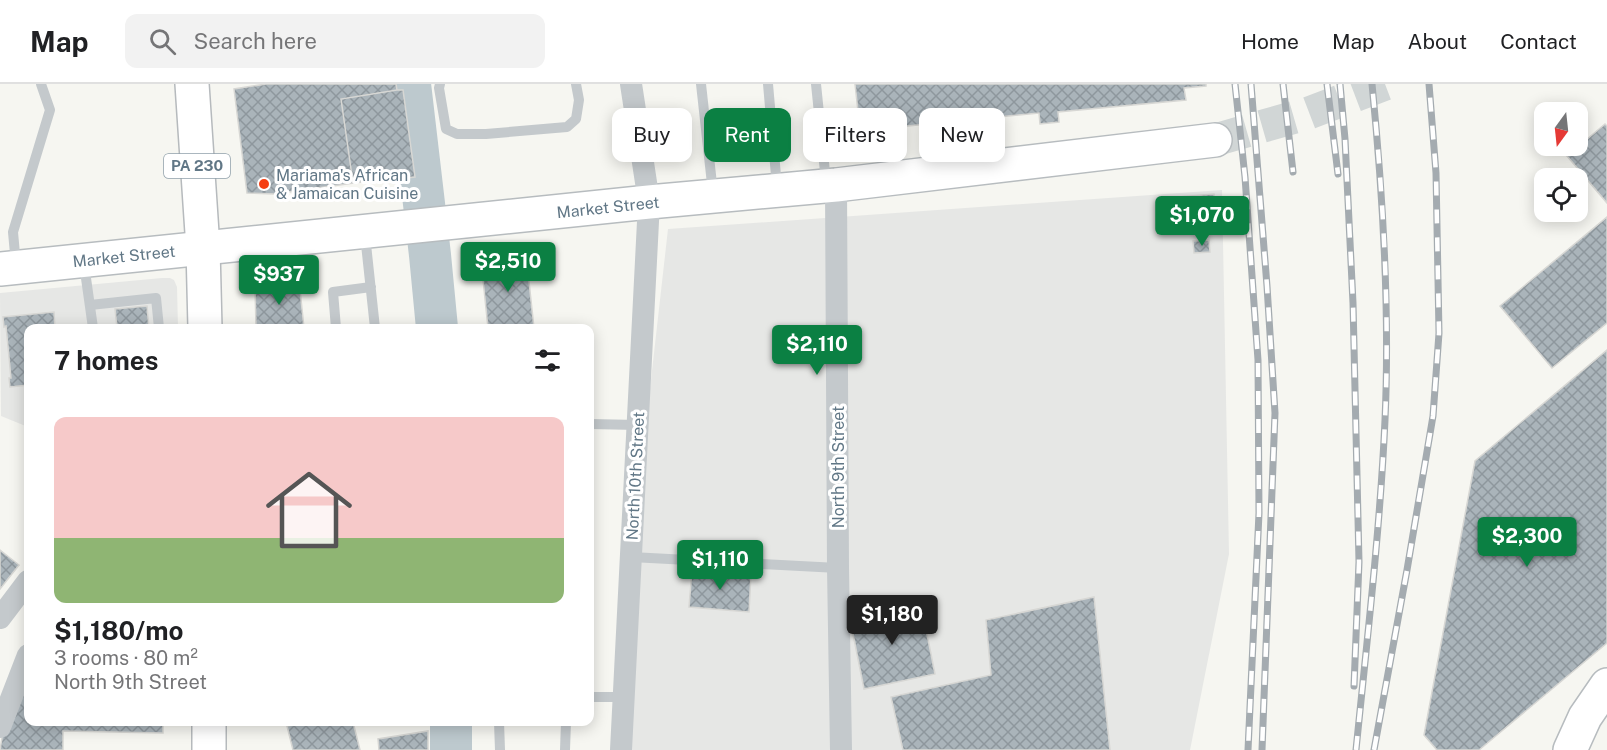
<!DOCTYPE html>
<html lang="en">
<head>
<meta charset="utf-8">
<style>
  body { margin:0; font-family:"Public Sans",sans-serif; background:#f2f2f2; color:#202124; height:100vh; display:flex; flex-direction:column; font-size:22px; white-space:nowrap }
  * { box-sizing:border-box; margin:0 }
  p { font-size:20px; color:#757577 }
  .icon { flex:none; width:33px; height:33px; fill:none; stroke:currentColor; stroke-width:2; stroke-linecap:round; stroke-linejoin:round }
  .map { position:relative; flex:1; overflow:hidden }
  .details { position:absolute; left:24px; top:240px; width:570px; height:402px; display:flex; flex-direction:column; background:#fff; border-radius:12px; box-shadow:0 3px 15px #0003 }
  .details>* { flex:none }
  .hud { position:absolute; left:612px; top:24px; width:570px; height:54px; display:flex; gap:12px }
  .needle { width:39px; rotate:195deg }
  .tools { position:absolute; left:1534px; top:18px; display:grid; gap:12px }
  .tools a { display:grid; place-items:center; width:54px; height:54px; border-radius:12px; background:#fff; box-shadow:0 3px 15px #0003; font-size:30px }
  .price { position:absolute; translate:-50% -51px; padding:0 14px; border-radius:6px; background:#0b8043; color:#fff; font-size:20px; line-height:39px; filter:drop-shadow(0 2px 3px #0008) }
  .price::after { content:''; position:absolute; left:50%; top:36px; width:18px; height:14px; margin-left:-9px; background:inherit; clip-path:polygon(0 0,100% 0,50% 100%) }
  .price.active { background:#222; color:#fff }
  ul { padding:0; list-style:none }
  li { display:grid; align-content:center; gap:12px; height:318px; padding:0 30px }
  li+li { border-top:2px solid #e0e0e0 }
  li span { display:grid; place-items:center; height:186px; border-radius:12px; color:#555 }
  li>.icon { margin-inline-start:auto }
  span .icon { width:108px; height:108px; fill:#fffc; stroke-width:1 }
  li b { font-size:26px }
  h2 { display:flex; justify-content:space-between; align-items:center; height:72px; padding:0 30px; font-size:26px }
  .chip { padding:0 21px; border-radius:12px; background:#fff; box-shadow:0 3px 15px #0003; font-size:21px; line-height:54px }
  .chip.active { background:#0b8043; color:#fff }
  header { display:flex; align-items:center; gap:36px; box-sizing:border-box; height:84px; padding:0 30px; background:#fff; border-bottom:2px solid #e0e0e0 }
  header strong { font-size:28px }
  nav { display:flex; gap:33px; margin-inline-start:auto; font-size:21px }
  .search { width:420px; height:54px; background:#f2f2f2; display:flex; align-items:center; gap:15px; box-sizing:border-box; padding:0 21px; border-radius:12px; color:#757577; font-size:22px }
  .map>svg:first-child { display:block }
  .built { fill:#e6e7e5 }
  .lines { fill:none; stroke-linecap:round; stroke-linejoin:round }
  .river { stroke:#bdc9ce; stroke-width:42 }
  .building { fill:url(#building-cross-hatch); stroke:#d7d7d4; stroke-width:1.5 }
  .primary-tunnel { stroke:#d1d6d6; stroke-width:33; stroke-dasharray:33 16; stroke-linecap:butt }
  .primary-casing { stroke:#b7bcbf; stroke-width:36 }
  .highway-casing { stroke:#b6babd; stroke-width:36 }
  .lane { stroke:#c4c9cc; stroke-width:10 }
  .street { stroke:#c4c9cc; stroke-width:22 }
  .primary { stroke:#fff; stroke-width:33 }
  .highway { stroke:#fff; stroke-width:33 }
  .rail-casing { stroke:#a4abb0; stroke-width:7 }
  .rail { stroke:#fff; stroke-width:4.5; stroke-dasharray:14; stroke-linecap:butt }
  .poi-dot { fill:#f53e12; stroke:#fff; stroke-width:2 }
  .labels { text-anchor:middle; stroke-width:6; stroke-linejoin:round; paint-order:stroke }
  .shield { fill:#fff; stroke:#90a0aa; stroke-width:1.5 }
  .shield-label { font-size:15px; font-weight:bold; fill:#617786 }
  .poi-label { font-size:16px; fill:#617786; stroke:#fff; text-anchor:start }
  .street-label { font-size:16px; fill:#617786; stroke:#fff }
</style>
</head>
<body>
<header>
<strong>Map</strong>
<div class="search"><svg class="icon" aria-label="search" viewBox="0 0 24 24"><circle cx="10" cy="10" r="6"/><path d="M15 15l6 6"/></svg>Search here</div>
<nav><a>Home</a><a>Map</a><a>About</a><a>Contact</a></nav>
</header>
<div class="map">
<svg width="1607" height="666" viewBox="0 0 1607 666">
  <defs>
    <pattern id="building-cross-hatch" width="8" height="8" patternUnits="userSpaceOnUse" patternTransform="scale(1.5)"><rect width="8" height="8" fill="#aab4ba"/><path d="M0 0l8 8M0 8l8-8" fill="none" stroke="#8e979d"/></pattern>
  </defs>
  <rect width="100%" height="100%" fill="#f6f6f1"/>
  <path class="built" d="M1222,106l7,364 -39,196h-569l10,-193 37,-328z
    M162,194h8l4,2 3,7 1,41h-150v99l-27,-11 -1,-123z"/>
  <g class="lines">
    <path class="river" d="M410,0l20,171 7,73
      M451,638v28"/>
  </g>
  <path class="building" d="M266,0h130l1,6 -56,9 12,84 -78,11 -28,-1 -13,-104z
    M855,0h351v2l-22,2 2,12 -128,12 1,10 -19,2 -1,-11 -151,15 1,10 -17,2 -1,-11h-11z
    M397,6h6l12,87 -62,6 -12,-84z
    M1605,40l2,2v77l-40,-47z
    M1214,110l3,35 -35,3 -3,-35z
    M1607,133v106l-55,45 -52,-62z
    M1209,156l1,12 -16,1 -1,-12z
    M526,170l8,74h-46l-7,-68z
    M299,196l5,48h-48l-1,-43z
    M147,222l2,22h-32l-2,-19z
    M54,228l1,16h-27v57l-18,2 -1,-9h2l-5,-52 -2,1 -1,-10z
    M1607,266v293l-128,107h-42l-13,-15 51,-274z
    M0,466l19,15 -19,24z
    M692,486l59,4 -2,38 -60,-5z
    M1094,513l16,153h-207l-12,-53 100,-22 -5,-55z
    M921,520l14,70 -71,15 -14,-70z
    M28,590v48h135v11l-100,-2v19h-63l3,-18z
    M309,638h44l7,28h-67l-6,-24z
    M428,647v19h-49l-1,-11z"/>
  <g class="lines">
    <path class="primary-tunnel" d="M1215,56l94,-27 76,-29"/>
    <g class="primary-casing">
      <path id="primary" d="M0,185l649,-67 187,-17 379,-45
        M1570,666l15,-33 22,-32"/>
    </g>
    <g class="highway-casing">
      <path id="highway" d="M192,0l11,164 2,80
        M209,638v28"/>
    </g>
    <path class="lane" d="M440,0l-1,4 7,41 11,5h29l81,-7 9,-8 3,-19 -3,-16
      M701,0l12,109
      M768,0l9,103
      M816,0l10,98
      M365,151l10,93
      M84,180l9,64
      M16,181l-3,-33 37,-122 -9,-26
      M90,221l66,-7 3,30
      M336,244l-3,-36 38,-5
      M590,340l48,1
      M631,473l207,11
      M590,613h33
      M499,638l1,28
      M565,666l1,-28"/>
    <path class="street" d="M836,101l2,383 3,182
      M0,534l28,-37
      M0,643l28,-72
      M621,666l28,-548 -18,-118"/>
    <use href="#primary" class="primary"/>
    <use href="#highway" class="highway"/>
    <g class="rail-casing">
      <path id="rail" d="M1235,0l10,93 13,183 1,153 -11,237
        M1251,0l16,202 8,127 -13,337
        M1283,0l10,88
        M1327,0l11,90
        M1340,0l5,55 8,164 6,259 -5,124
        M1356,666c11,-110 24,-220 29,-330 5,-112 -2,-225 -13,-336
        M1374,666l33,-180 26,-154 6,-83 -3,-160 -7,-89"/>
    </g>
    <use href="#rail" class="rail"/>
  </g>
  <circle class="poi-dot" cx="264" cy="100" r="6"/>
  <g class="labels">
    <rect class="shield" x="164" y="70" width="66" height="24" rx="4.5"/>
    <g class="shield-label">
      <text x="197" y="87">PA 230</text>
    </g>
    <g class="poi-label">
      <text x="276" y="97">Mariama's African<tspan x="276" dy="18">&amp; Jamaican Cuisine</tspan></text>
    </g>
    <g class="street-label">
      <text transform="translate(608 123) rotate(-6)" y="6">Market Street</text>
      <text transform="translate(124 172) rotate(-6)" y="6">Market Street</text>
      <text transform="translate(838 383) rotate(-90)" y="6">North 9th Street</text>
      <text transform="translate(635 392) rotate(-87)" y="6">North 10th Street</text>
    </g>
  </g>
</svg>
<div class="tools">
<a><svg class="needle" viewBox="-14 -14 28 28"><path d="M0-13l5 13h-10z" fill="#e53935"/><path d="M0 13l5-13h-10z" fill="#757577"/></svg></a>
<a><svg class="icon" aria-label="locate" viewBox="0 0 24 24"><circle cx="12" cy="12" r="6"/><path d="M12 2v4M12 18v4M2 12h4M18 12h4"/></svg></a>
</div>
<b class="price" style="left:1202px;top:163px">$1,070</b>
<b class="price" style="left:508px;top:209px">$2,510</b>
<b class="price" style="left:279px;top:222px">$937</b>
<b class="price" style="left:817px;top:292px">$2,110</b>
<b class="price" style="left:1527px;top:484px">$2,300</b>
<b class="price" style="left:720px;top:507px">$1,110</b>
<b class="price active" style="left:892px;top:562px">$1,180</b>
<div class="hud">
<a class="chip">Buy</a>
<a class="chip active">Rent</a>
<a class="chip">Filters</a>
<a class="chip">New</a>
</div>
<section class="details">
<h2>7 homes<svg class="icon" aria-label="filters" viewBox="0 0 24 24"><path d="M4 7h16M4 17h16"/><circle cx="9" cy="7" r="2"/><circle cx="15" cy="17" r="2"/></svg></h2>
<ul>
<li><span style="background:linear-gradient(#f6c9c9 65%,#8fb573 0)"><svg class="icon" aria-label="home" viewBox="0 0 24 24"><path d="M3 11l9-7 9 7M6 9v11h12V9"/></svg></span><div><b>$1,180/mo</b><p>3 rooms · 80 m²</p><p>North 9th Street</p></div></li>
</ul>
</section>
</div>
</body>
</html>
